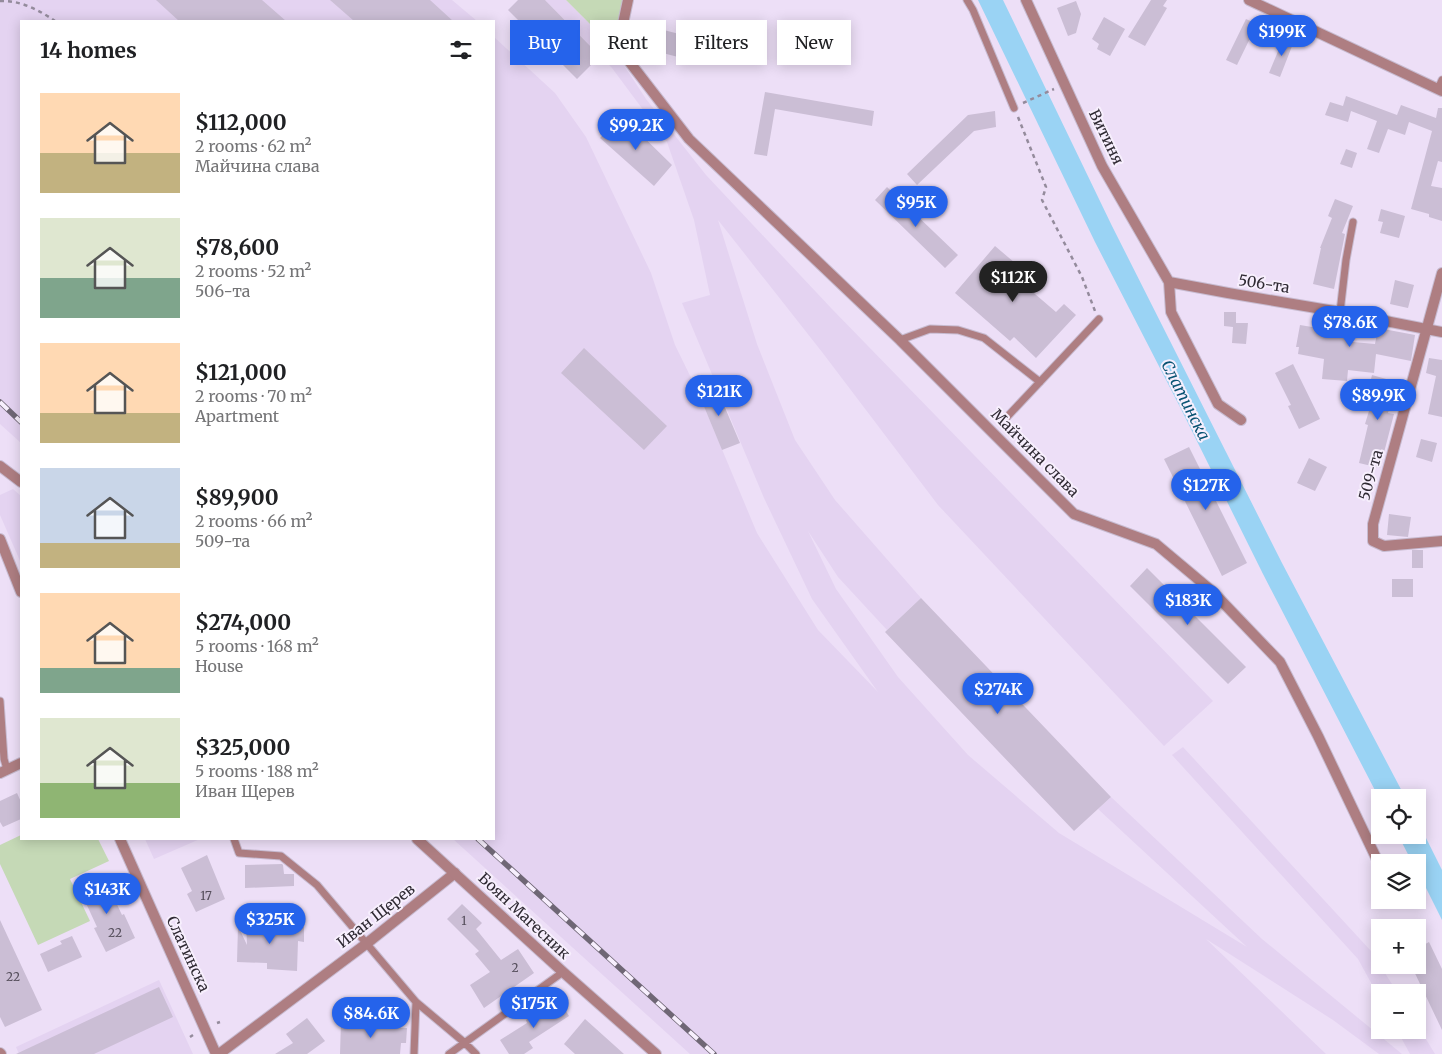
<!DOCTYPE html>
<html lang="en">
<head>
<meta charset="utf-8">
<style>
  body { margin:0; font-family:Merriweather,serif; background:#f2f2f2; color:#202124; height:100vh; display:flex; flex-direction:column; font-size:19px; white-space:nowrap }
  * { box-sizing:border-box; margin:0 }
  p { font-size:16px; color:#757577 }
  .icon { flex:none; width:28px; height:28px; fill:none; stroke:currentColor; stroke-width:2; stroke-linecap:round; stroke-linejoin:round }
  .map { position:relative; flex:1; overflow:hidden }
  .details { position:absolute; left:20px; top:20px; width:475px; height:820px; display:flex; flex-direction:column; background:#fff; border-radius:0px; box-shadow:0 2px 12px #0003 }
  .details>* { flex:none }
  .hud { position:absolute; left:510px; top:20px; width:475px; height:45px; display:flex; gap:10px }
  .buttons { position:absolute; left:1371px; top:789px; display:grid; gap:10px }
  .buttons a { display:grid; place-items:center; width:55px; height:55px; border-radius:0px; background:#fff; box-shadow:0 2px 12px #0003; font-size:25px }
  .price { position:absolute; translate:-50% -42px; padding:0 11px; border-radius:18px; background:#2563eb; color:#fff; font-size:16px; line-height:32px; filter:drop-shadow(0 1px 2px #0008) }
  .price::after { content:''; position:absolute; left:50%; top:30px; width:15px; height:11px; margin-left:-8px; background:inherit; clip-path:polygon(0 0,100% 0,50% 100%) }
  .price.current { background:#222; color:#fff }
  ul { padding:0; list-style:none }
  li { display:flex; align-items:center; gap:15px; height:125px; padding:0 20px }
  li span { display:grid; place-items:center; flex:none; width:140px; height:100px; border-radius:0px; color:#555 }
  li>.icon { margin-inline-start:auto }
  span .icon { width:60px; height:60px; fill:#fffc; stroke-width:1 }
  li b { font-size:21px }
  h2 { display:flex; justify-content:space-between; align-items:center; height:60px; padding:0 20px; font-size:21px }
  .tag { padding:0 18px; border-radius:0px; background:#fff; box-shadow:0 2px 12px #0003; font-size:18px; line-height:45px }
  .tag.current { background:#2563eb; color:#fff }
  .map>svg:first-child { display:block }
  .built { fill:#e4d3f1 }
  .green { fill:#c5d9b6 }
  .water { fill:#9ad3f4 }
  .building { fill:#cbbed5 }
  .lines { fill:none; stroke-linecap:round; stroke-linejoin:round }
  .service-casing { stroke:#c7bbd0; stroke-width:9 }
  .minor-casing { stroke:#c7bbd0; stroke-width:12 }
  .tertiary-casing { stroke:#c7bbd0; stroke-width:12 }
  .path { stroke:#948b9c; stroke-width:2.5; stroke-dasharray:4 4; stroke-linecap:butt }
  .service { stroke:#ae7e82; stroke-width:7 }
  .minor { stroke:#ae7e82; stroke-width:10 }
  .tertiary { stroke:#ae7e82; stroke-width:10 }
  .rail-casing { stroke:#6f6775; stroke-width:5.5 }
  .rail { stroke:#f7effd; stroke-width:4; stroke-dasharray:11; stroke-linecap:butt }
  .labels { text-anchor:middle; stroke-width:4; stroke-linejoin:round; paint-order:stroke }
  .number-label { font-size:12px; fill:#564f5c }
  .street-label { font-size:15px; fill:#2f2a33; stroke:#f7effd }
  .water-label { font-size:16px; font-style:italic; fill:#095373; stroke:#f7effd }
</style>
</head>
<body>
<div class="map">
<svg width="1442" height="1054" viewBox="0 0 1442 1054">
  <rect width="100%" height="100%" fill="#eddff7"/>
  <path class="built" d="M0,0h452l25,21h-456v422l-21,-19z
    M545,0h21l44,44 36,55 60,76 126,134 381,392 -49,45 -226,-241 -116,-153 -104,-132 39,124 38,96 40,60 86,98 -34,32 -49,-53 -30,-46 28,58 62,88 70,78 91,78 188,114 -149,-138 13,-12 151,142 140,115h-23l-46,-34 -127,-81 120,115h-636l-237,-215h41v-802l61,56 31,44 65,136 24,72 23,47 59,141 61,97 60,62 -66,-93 -48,-101 -82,-195 28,-8 -16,-75 -27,-78 -55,-74z
    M13,489l8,7v67l-21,-48v-20z
    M1183,747l188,204 26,41h-17v7l-22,-40 -186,-204z
    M145,839h55l-46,20z
    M159,980l34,74h-174l-3,-7z
    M1418,1026l17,28h-25l-13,-24h21z"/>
  <path class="green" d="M566,0h62l-10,47 -8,-3z
    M21,835v4h77l11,22 -39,18 20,42 -52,24 -38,-81v-19z"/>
  <path class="water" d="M978,0h25l109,226 170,337 123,234 -25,1v2l-117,-226 -83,-167 -85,-165z
    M1418,822l24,48v50l-24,-48v-10h-6l-14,-27h20z"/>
  <path class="building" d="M156,0h106l24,21h-107z
    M330,0h100l23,21h-99z
    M518,0h27l55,56 -23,23 -69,-69z
    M1151,0h16l-4,6 4,2 -22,38 -17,-9z
    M1076,1l5,13 -5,19 -8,3 -11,-28z
    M1104,17l21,12 -15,27 -13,-7 2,-5 -7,-5z
    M1246,19l11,5 -20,41 -11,-5z
    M656,28l31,8 -5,22 -31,-8z
    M1284,37l10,4 -14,36 -11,-4z
    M740,41l18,2 -2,19 -19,-2z
    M765,92l109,19 -2,15 -97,-17 -8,47 -13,-2z
    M1346,96l51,19 4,-10 35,13 2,-10h4v54l-4,-1 -7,25 11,2v33l-13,-4v-3l-18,-5 21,-78 -23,-9 -4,13 -17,-6 -9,24 -12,-4 10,-28 -26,-10 -3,11 -23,-7 5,-13 13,4z
    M995,111l1,16 -22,4 -57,54 -10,-11 61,-59z
    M621,115l51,50 -18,21 -54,-48z
    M1346,149l11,4 -5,15 -12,-4z
    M887,187l71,68 -13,13 -70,-68z
    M1335,199l18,7 -11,27 3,1 -11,55 -21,-5 8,-36h-1l12,-30 -4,-2z
    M1381,209l24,7 -6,22 -19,-5 3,-11 -5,-1z
    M995,246l40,34 -7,8 28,24 8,-8 12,11 -40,43 -22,-21 -4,4 -55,-48z
    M1395,280l19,5 -6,23 -18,-4z
    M1224,312h12v11h12l-2,21 -14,-1 1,-16 -9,-1z
    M1320,318l36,7 -3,17 22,2 3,-16 37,7 -4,26 -35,-7 -2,19 -26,-3 -1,11 -25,-2 2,-20 -26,-5 1,-7h-3l4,-22 18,3z
    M584,348l83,78 -23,24 -83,-77z
    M1429,358l13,2v57l-14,-3 8,-38 -10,-3z
    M1293,364l27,55 -21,10 -11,-23 3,-1 -16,-32z
    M1372,375l25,7 -9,31 6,1 -14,54 -21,-5 9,-38 -3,-1 7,-23 -6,-1z
    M715,384l25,59 -18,7 -24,-58z
    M1421,439l16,4 -5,19 -16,-5z
    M1189,447l58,116 -25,13 -58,-117z
    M1309,458l18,9 -12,24 -18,-8z
    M1389,514l22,3 -3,20 -21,-2z
    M1412,550h11v18h-11z
    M1147,568l99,99 -18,17 -98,-98z
    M1392,579h21v18h-21z
    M921,598l190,199 -37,34 -189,-199z
    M17,793l4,9v17l-18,8 -3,-5v-21z
    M207,855l18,44 -29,13 -9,-18 5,-3 -11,-23z
    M282,864l1,1 1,9h10v12l-49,2v-23z
    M104,877l18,38 2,-1 11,24 -29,14 -12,-24 3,-1 -18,-39z
    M462,904l20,19 -6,6 25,31 17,-11 16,24 -50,35 -14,-23 20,-13 -15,-18 4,-3 -32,-32z
    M0,920l42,90 -37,17 -5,-10z
    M246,920l23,1v4l35,2v15l-6,-1 -1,30 -30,-2v-6l-30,-1 1,-36 9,19z
    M72,936l10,21 -34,15 -8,-18 22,-10 -2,-3z
    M1429,942l13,27v61l-31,-65h7v-17z
    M159,987l14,30 -79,37h-78z
    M559,1000l10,16 -40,26 4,6 -9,6h-15l-9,-14 27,-17 -1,-3z
    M307,1018l18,23 -18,13h-32l18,-11 -7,-9z
    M585,1019l39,35h-49l-11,-10z
    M341,1022l30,1v4l36,1 -1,15h-5l-1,11h-60z"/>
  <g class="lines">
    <g class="service-casing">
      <path id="service" d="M967,0l6,10 41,98
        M1438,89l4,-9
        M1340,312l6,-52 7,-38
        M900,340l30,-11 28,1 26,8 56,44
        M1006,418l93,-99
        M0,701l4,58 3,10
        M234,839l5,14 42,3 36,29 99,117 49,41 11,11
        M414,1054l2,-52
        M449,1054l114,-82"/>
    </g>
    <g class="minor-casing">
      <path id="minor" d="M628,0l-10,47 71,92 211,201 174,174 82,30 56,47 68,71 38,74 62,130
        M1026,0l76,166 67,116 2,30 47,92 23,16
        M1249,0l193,91
        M1442,273l-69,251v17l11,5 58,-5
        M1169,282l59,11 112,19 102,20
        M0,773l21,-10
        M0,1053l1,1
        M219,1054l147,-110 89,-71"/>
    </g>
    <g class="tertiary-casing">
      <path id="tertiary" d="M0,466l21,16
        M0,539l21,53
        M120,839l96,215
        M417,839l146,133 93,82"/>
    </g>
    <path class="path" d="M0,1c20,-1 39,9 55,20
      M1023,103l31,-14
      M1018,117l28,70 -4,13 40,77 13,34
      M217,1023l3,-1
      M190,1037l3,-2"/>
    <use href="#service" class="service"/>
    <use href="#minor" class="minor"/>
    <use href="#tertiary" class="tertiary"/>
    <g class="rail-casing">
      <path id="rail" d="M0,402l21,20
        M478,839l236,215"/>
    </g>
    <use href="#rail" class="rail"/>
  </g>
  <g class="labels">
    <g class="number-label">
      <text x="206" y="900">17</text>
      <text x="464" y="925">1</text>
      <text x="115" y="937">22</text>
      <text x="515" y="972">2</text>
      <text x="13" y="981">22</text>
    </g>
    <g class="street-label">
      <text transform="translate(1106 137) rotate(64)" y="5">Витиня</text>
      <text transform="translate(1264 284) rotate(9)" y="5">506-та</text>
      <text transform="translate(1035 453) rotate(45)" y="5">Майчина слава</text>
      <text transform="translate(1371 475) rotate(-74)" y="5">509-та</text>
      <text transform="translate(376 916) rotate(-38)" y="5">Иван Щерев</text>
      <text transform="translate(524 916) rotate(43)" y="5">Боян Магесник</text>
      <text transform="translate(188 954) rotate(65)" y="5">Слатинска</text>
    </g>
    <g class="water-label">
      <text transform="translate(1186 400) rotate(63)" y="6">Слатинска</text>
    </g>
  </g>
</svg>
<div class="buttons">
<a><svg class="icon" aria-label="locate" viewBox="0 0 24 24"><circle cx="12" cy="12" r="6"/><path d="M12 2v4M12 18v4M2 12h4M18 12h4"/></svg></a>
<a><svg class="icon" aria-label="layers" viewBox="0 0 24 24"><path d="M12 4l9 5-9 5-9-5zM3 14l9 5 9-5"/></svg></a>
<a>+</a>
<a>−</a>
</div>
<b class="price" style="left:1282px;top:57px">$199K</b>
<b class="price" style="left:636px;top:151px">$99.2K</b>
<b class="price" style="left:916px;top:228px">$95K</b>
<b class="price current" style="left:1013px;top:303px">$112K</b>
<b class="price" style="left:1350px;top:348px">$78.6K</b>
<b class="price" style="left:719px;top:417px">$121K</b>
<b class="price" style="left:1378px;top:421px">$89.9K</b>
<b class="price" style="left:1206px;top:511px">$127K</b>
<b class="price" style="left:1188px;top:626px">$183K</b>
<b class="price" style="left:998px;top:715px">$274K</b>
<b class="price" style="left:107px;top:915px">$143K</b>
<b class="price" style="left:270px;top:945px">$325K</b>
<b class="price" style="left:534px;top:1029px">$175K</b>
<b class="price" style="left:371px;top:1039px">$84.6K</b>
<div class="hud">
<a class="tag current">Buy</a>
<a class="tag">Rent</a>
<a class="tag">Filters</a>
<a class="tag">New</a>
</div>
<section class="details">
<h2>14 homes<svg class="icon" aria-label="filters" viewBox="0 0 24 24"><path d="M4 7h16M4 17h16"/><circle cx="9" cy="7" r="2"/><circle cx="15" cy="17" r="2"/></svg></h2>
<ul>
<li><span style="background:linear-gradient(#ffd9b3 60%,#c2b280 0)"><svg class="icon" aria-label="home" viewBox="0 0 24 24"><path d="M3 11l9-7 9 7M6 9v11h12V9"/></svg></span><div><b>$112,000</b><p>2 rooms · 62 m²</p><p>Майчина слава</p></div></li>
<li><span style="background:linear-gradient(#dfe7d0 60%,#7fa58c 0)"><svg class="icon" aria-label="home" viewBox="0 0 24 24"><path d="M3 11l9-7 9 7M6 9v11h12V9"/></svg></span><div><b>$78,600</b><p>2 rooms · 52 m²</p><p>506-та</p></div></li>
<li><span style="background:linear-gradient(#ffd9b3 70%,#c2b280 0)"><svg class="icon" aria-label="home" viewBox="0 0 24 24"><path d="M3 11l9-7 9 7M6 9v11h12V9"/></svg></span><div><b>$121,000</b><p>2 rooms · 70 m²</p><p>Apartment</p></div></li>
<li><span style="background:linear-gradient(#c9d6e8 75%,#c2b280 0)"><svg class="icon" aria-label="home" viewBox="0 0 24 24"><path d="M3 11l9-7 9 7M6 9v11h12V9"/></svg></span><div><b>$89,900</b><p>2 rooms · 66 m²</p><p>509-та</p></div></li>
<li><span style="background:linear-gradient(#ffd9b3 75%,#7fa58c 0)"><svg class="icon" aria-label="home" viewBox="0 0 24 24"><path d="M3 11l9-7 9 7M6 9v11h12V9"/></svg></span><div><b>$274,000</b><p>5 rooms · 168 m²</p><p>House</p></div></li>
<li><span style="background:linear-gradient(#dfe7d0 65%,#8fb573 0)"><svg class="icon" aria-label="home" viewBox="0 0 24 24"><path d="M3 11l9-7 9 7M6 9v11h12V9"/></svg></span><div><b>$325,000</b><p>5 rooms · 188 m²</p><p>Иван Щерев</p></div></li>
</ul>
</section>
</div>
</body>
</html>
